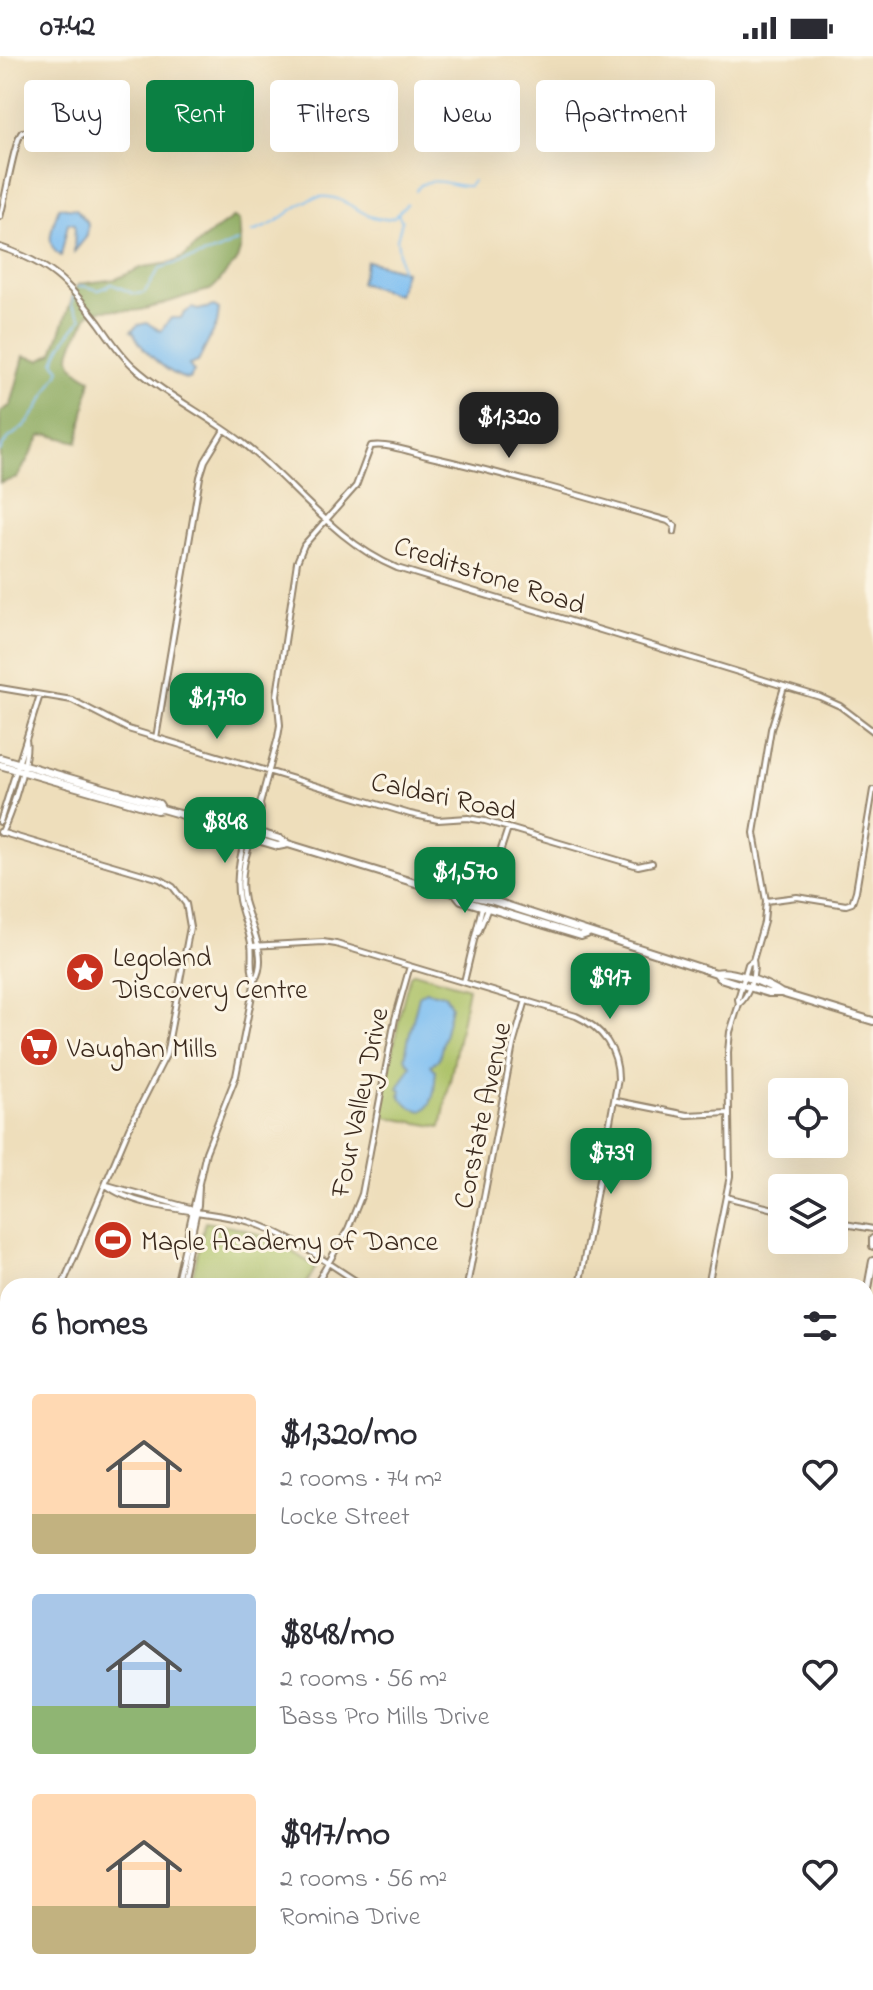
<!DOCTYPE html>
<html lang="en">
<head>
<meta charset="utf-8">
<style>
  body { margin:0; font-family:"Indie Flower",sans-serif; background:#f2f2f3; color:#2b2b33; height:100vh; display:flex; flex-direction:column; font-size:30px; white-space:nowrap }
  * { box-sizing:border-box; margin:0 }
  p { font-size:26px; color:#7c7c81 }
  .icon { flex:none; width:44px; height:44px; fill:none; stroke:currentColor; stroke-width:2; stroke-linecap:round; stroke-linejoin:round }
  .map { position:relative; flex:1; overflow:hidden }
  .panel { position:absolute; left:0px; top:1222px; width:874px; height:712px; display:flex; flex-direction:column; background:#fff; border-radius:24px 24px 0 0; box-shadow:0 8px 32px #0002 }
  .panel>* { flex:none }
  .banner { position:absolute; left:24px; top:24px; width:826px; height:72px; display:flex; gap:16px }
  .buttons { position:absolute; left:768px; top:1022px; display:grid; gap:16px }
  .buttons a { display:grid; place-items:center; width:80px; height:80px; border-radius:8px; background:#fff; box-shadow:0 8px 32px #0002; font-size:40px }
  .price { position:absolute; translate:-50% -68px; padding:0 18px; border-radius:16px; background:#0b8043; color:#fff; font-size:26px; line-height:52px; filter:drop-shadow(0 2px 4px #0008) }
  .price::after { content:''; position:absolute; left:50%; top:48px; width:24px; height:18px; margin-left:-12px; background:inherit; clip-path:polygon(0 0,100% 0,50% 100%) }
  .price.on { background:#222; color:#fff }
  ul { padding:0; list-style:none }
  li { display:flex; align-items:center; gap:24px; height:200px; padding:0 32px }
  li span { display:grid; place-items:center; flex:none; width:224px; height:160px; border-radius:8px; color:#555 }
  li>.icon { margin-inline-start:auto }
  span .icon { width:96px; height:96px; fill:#fffc; stroke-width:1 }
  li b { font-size:34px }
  h2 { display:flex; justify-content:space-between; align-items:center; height:96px; padding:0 32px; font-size:34px }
  .pill { padding:0 28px; border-radius:8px; background:#fff; box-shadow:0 8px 32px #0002; font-size:28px; line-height:72px }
  .pill.on { background:#0b8043; color:#fff }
  .status { display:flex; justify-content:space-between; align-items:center; height:56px; padding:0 40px; background:#fff; direction:ltr }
  .status svg { height:22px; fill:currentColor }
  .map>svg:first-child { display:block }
  .green { fill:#abc166; stroke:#737642; stroke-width:2 }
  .forest { fill:#88a75b; stroke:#62683c; stroke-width:2 }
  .water { fill:#7cbef2; stroke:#5c7488; stroke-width:2 }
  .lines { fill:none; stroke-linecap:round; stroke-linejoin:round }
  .stream { stroke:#7cbef2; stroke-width:2 }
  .minor-casing { stroke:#94846c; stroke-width:8 }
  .major-casing { stroke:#94846c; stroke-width:10 }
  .highway-casing { stroke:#94846c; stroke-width:12 }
  .minor { stroke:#fff; stroke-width:4 }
  .major { stroke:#fff; stroke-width:6 }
  .highway { stroke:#fff; stroke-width:8 }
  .labels { text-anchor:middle; stroke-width:6; stroke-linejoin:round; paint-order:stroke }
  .street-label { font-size:28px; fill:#3b2a1e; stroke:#fcf5e5 }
  .poi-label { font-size:28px; fill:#3b2a1e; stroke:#fcf5e5; text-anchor:start }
</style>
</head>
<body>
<div class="status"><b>07:42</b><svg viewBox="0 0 49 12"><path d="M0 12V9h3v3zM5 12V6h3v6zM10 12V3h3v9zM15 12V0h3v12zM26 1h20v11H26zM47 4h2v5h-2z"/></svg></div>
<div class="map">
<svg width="873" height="1934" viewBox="0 0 873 1934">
  <rect width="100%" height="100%" fill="#fcf5e5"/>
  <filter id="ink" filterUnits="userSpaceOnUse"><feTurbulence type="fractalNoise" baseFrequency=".0125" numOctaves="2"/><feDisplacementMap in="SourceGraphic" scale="16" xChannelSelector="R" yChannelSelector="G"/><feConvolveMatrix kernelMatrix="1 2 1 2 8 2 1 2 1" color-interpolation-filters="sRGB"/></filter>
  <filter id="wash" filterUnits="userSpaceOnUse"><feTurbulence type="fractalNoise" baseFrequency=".006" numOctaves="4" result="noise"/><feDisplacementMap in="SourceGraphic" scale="32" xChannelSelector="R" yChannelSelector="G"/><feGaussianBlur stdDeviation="1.8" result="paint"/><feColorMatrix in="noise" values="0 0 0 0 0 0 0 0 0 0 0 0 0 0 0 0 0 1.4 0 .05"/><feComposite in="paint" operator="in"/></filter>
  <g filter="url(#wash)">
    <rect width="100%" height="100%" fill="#eedebb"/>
    <path class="green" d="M414,916l54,16 -27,139 -56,-10 -4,-4 20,-104 9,-34z
      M205,1166l38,7 31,11 42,27 -11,19h-115z"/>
    <path class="forest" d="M234,161l5,3 2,27 -5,16c-11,7 -15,20 -26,27 -24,5 -46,15 -70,20 -17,3 -36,-5 -52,5 -12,29 -35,45 3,64l-13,63 -29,-7 -8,1 -24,42 -17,5v-71l11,-7 13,-49 16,4 13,-7 23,-66 3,-3 37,-5 27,-12 29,-4 12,-6 18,-17z"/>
    <path class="water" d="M59,151l17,2 12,14 -1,13 -13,16 1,-28 -7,-1 -7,33c-19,-11 -7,-32 -2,-49z
      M367,205l38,10 -7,24 -38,-12z
      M214,250l5,3 -2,15 -19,38 -9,3 5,7 -5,7c-17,-1 -49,-30 -55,-46l-3,-2 7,-6 9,-2 14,8 10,-13h10l2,-4 9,-6 6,2z
      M425,935l20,4 6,11 -12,53 -8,6 5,6c-2,14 0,33 -14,40l-10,-3 -12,-11 1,-6 -3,-3 13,-22 -6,-8c3,-22 9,-41 14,-62z"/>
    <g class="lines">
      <path class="stream" d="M416,135c10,-19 36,-4 53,-5l4,-5
        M398,158l4,7 -5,18 4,31
        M253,176c8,-4 17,-6 24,-11 16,-10 29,-26 51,-24 25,2 39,29 66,20l13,-13
        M78,231l5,-1 16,4 13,-6 22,10 10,-1 16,-25 57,-17 21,-10
        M0,396c7,-18 15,-16 26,-28 13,-14 22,-34 32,-50l2,-5 -6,-7c7,-18 15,-30 28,-43l-10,-14 1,-8
        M867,1600h6
        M0,1772l8,-1"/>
    </g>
  </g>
  <g filter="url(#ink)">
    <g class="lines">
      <g class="minor-casing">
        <path id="minor" d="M0,161c5,-16 14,-76 22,-85l11,-1 63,18
          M0,191c49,16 68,35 99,76 10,14 20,30 34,43 33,30 74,49 109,76 53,41 91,99 155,126l423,129 20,9 33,25
          M0,632l72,12 56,29 282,85 28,6 30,-2 17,3 153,45 14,-3
          M156,682l44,-261 5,-16 19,-31
          M0,766l40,-127
          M0,776l160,47 13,8 13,17 4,23 -24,128 -37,73 -67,158
          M1,777c9,-15 29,-77 25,-93
          M485,842l23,-70
          M491,844l5,-18 -1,-7
          M766,845l31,-4 49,8 6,-2 4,-12 17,-101
          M478,877l10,-25
          M251,890l72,-4 13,2 240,72c27,12 42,34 42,63l-39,207
          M255,924c-6,-11 -2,-25 -4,-37 -3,-15 -9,-28 -12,-43 -6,-32 7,-63 17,-93l4,-3 18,-67 2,-12 -3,-30 20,-133 7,-17 52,-59 15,-40c18,-3 42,7 60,11 80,18 158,41 237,64l7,5 -1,6
          M464,926l18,-75
          M739,948c10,-8 17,-31 14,-44
          M617,1045l70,14 42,-2
          M106,1129c32,26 103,25 144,37 38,11 80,43 114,64
          M107,1129l83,23
          M726,1141l56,14
          M834,1166l39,7
          M176,1230l30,-134 30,-76 19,-96c14,-23 -5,-56 -11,-79 -7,-32 8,-62 17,-92l-1,-5
          M181,1230l17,-81 1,-19
          M315,1230l33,-57 14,-35 33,-175 15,-53
          M467,1230l46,-241 13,-45
          M708,1230l22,-110 -2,-124 2,-20 9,-28 -1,-5 10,-35 5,-4 11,-38 2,-21 -12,-68 17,-104 13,-42
          M0,1331l8,3
          M0,1336l8,3
          M866,1401l7,1
          M866,1818l7,3
          M0,1858l8,2
          M0,1917l8,3
          M22,1926l10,8
          M119,1934l2,-8
          M178,1934l1,-8
          M232,1934v-8
          M272,1934l3,-8
          M508,1934l2,-8
          M800,1934l1,-8"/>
      </g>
      <g class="major-casing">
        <path id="major" d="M0,702l159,46 3,5
          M0,709l157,45 5,-1 53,15 6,5 57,17 10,-2
          M215,768l8,-2 57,17 8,5 147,45 55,11 226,73c15,-4 52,11 65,20l92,28
          M457,839l4,5 120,36 6,-2
          M716,917l4,5 48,15h11
          M873,1183v7
          M866,1243l7,-38
          M0,1816l8,2
          M368,1926l28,8
          M390,1926l30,8
          M726,1934l2,-8"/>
      </g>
      <g class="highway-casing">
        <path id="highway" d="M0,1368l8,3
          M0,1374l8,4
          M0,1389l8,3
          M0,1396l8,3
          M866,1616l7,6
          M866,1675l7,2
          M866,1690l7,2
          M866,1702l7,2
          M866,1714l7,1"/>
      </g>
      <use href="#minor" class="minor"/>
      <use href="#major" class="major"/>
      <use href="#highway" class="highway"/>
    </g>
  </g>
  <defs>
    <g id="sight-disc" transform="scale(2)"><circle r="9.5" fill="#c8321e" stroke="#fcf5e5"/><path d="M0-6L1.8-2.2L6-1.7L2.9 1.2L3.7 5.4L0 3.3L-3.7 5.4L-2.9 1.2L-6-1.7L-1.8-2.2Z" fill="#fff"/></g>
    <g id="supermarket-disc" transform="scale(2)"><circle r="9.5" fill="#c8321e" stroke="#fcf5e5"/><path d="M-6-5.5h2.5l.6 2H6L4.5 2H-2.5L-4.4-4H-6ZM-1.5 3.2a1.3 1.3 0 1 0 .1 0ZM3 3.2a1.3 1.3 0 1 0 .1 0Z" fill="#fff"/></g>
    <g id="stadium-disc" transform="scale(2)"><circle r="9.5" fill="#c8321e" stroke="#fcf5e5"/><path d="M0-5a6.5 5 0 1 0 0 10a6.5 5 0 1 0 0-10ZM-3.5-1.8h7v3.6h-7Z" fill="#fff"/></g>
  </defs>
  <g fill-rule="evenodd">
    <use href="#sight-disc" x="85" y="916"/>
    <use href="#supermarket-disc" x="39" y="991"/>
    <use href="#stadium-disc" x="113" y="1184"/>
  </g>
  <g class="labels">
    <g class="street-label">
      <text transform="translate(490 518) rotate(18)" y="10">Creditstone Road</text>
      <text transform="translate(444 739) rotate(12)" y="10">Caldari Road</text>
      <text transform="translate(358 1046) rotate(-78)" y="10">Four Valley Drive</text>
      <text transform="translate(481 1059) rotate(-78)" y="10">Corstate Avenue</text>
    </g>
    <g class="poi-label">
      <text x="113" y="910">Legoland<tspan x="113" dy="32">Discovery Centre</tspan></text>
      <text x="67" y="1001">Vaughan Mills</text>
      <text x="141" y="1194">Maple Academy of Dance</text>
    </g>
  </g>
</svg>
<div class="buttons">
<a><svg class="icon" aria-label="locate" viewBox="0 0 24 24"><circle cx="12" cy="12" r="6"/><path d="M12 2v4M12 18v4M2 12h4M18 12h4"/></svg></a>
<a><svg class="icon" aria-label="layers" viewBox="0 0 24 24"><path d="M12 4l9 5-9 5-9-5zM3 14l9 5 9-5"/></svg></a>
</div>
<b class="price on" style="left:509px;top:404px">$1,320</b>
<b class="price" style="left:217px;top:685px">$1,790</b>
<b class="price" style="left:225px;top:809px">$848</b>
<b class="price" style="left:465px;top:859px">$1,570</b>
<b class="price" style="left:610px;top:965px">$917</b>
<b class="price" style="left:611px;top:1140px">$739</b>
<div class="banner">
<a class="pill">Buy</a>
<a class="pill on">Rent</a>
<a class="pill">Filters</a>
<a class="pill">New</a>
<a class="pill">Apartment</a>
</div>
<section class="panel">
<h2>6 homes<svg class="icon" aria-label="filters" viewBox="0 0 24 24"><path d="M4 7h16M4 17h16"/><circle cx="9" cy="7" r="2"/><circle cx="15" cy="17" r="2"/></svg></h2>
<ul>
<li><span style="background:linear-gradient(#ffd9b3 75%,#c2b280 0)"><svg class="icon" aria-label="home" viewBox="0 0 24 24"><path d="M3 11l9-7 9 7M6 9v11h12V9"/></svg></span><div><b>$1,320/mo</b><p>2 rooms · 74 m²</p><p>Locke Street</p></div><svg class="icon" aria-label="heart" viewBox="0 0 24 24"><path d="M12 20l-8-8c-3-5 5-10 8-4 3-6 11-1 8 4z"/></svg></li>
<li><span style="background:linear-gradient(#a9c7e8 70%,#8fb573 0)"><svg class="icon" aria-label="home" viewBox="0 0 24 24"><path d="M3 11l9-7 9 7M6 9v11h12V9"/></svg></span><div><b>$848/mo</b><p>2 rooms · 56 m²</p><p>Bass Pro Mills Drive</p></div><svg class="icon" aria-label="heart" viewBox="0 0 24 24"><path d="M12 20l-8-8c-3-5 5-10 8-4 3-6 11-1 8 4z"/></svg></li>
<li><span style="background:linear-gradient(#ffd9b3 70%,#c2b280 0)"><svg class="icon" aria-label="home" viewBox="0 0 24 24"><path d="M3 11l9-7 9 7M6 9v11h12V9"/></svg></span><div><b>$917/mo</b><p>2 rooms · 56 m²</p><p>Romina Drive</p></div><svg class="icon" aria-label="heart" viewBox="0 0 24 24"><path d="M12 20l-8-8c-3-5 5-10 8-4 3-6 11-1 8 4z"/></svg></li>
</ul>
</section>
</div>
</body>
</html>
